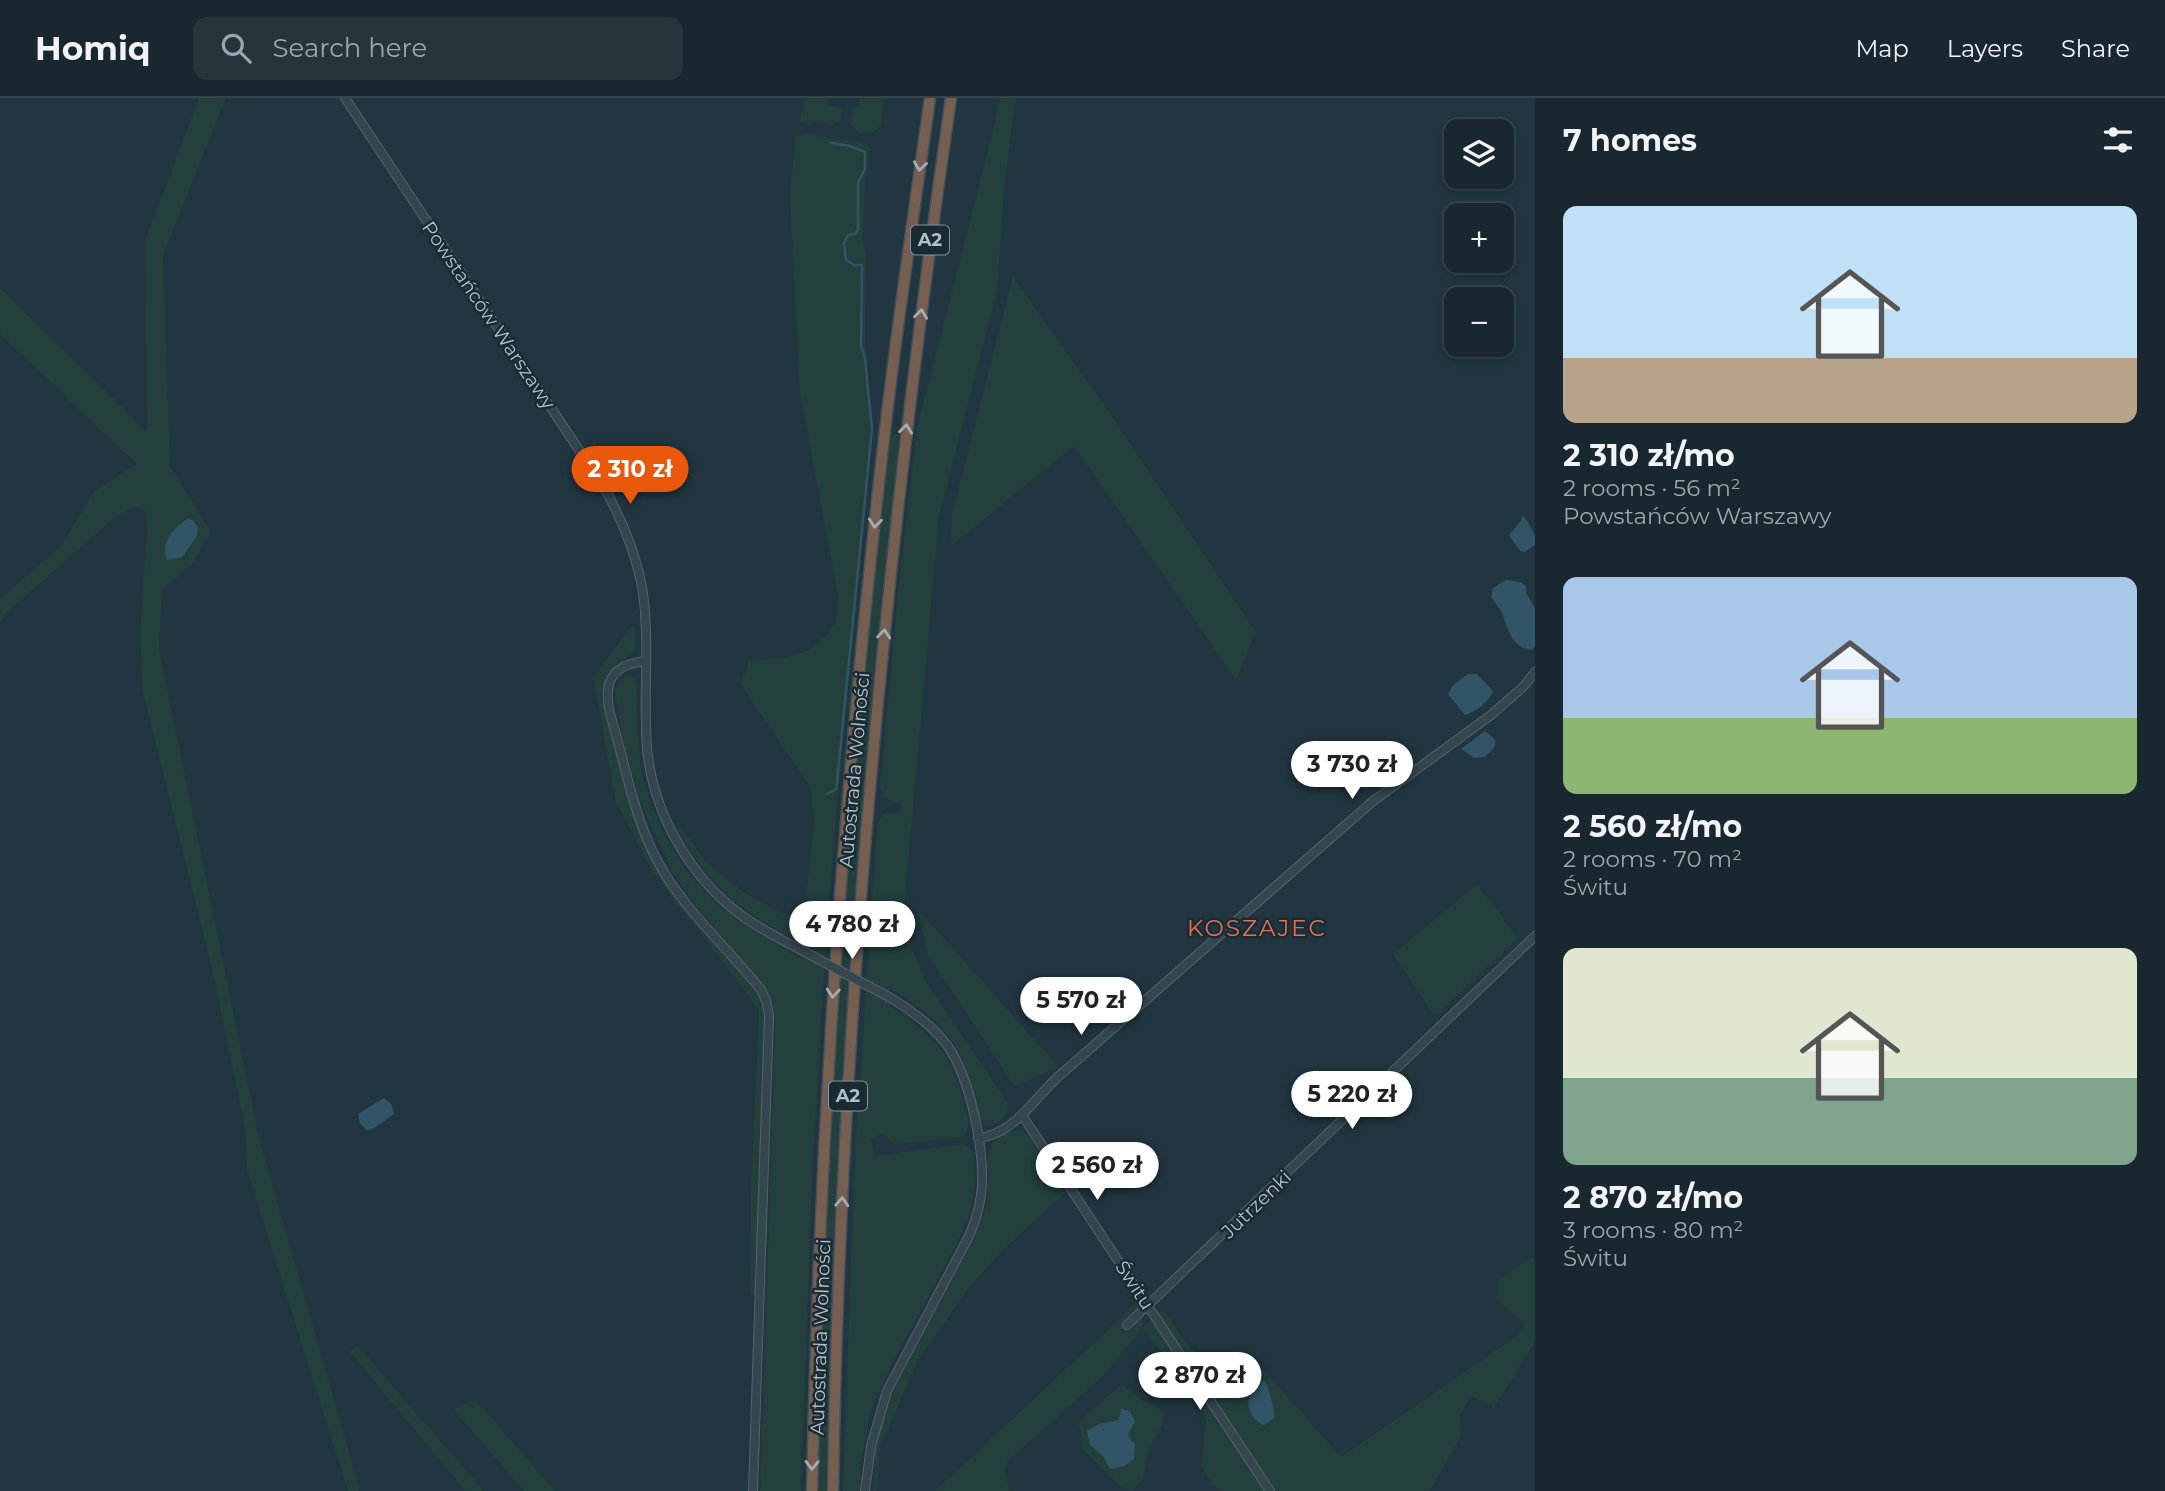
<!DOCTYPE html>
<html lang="en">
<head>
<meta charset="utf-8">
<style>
  body { margin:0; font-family:Montserrat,sans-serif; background:#26343c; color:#f1f3f6; height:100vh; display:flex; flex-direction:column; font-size:26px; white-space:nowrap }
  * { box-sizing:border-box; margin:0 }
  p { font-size:23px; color:#9fa6ab }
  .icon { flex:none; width:38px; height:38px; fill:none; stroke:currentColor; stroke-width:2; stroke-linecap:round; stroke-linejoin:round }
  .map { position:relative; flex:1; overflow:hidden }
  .side { display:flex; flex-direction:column; background:#192830; width:630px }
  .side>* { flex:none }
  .fabs { position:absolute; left:1444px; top:21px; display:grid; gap:14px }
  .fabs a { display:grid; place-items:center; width:70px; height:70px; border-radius:14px; background:#192830; box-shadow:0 4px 10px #0003,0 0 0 2px #37444c; font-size:35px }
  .price { position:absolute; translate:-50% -60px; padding:0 16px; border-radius:24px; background:#fff; color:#222; font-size:23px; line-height:46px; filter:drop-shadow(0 2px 4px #0008) }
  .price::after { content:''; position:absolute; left:50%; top:42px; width:21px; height:16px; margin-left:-10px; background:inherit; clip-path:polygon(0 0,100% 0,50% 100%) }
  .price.active { background:#ea580c; color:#fff }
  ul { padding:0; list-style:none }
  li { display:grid; align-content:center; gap:14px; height:371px; padding:0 28px }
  li span { display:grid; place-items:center; height:217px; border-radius:14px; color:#555 }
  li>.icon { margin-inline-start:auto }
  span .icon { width:126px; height:126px; fill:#fffc; stroke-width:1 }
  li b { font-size:30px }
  h2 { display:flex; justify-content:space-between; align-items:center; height:84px; padding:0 28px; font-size:30px }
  header { display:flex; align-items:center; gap:42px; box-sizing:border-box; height:98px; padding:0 35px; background:#192830; border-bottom:2px solid #37444c }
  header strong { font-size:33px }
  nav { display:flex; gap:38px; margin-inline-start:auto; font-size:24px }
  .search { width:490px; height:63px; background:#26343c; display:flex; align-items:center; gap:18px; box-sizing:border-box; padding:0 24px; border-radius:14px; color:#9fa6ab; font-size:26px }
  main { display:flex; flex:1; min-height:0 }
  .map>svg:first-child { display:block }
  .green { fill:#23403c }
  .water { fill:#315566 }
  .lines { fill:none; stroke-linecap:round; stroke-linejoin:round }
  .stream { stroke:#315566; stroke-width:2.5 }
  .minor-casing { stroke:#53646d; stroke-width:10 }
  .highway-casing { stroke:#40515a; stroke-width:13 }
  .minor { stroke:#35464f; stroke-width:8 }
  .highway { stroke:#765e51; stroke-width:10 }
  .minor-bridge-casing { stroke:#53646d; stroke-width:10; stroke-linecap:butt }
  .minor-bridge { stroke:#35464f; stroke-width:8 }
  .oneway { stroke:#a5adb2 }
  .labels { text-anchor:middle; stroke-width:5; stroke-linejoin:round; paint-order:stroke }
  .shield { fill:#1a2b34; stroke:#84949d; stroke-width:2 }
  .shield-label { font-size:18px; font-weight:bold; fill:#b1c1ca }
  .street-label { font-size:19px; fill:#b1c1ca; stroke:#1a2b34 }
  .quarter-label { font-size:23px; letter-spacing:2px; fill:#e07056; stroke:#1a2b34 }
</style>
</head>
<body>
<header>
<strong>Homiq</strong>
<div class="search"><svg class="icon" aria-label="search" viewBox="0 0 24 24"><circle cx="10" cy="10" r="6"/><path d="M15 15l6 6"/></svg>Search here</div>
<nav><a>Map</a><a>Layers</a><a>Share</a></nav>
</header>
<main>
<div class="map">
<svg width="1535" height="1393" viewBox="0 0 1535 1393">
  <rect width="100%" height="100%" fill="#213640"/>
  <path class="green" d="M199,0h27l-63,157 7,211 41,66 -19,32 -30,26 -3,59 100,489 101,353h-12l-101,-321 -2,-43 -35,-167 -68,-272 -2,-59 7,-97 -2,-21 -11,-4 -20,11 -109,96 -5,9v-24l62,-54 31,-53 44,-28 -137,-130v-46l147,144 -2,-191z
    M804,0h23v7l16,3 -4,14 -7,3 -17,-4 -5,4 -10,-3z
    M860,0h23l-1,23 -3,7 -8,5h-11l-10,-10 3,-16h5z
    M999,0h17l-11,81 -8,112 -58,225 -35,393 7,38 15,35 82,121c2,13 -11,22 -22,24 -13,-14 -13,-38 -19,-56 -13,-40 -43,-62 -77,-83l-1,17c25,18 53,37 65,67 7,16 11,35 15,53l-3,8 -5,4 -64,7 -7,-3 -3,-5 -7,-1 -9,3 3,18 89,-12 8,5 3,4 1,28 -4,29 -14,34 -55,101 -4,5 -27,60 -10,51 -1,30h-17l11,-319 23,-348 6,-10 18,-2v-10c-10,-1 -19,-2 -21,-14l19,-206 18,-154 78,-305z
    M808,36l58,10 3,2v28l-4,3 -3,63 4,12 -1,88 8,82 -40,425 -8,108 -12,201 -10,285 -2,10v40h-41l15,-461 -1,-25 -10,-19 -62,-72 -28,-39 -33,-71 -20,-71 -6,-42 5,-11 6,-4 8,1 3,7c0,25 0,51 3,76 9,55 39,113 83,148 24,19 51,34 77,50l1,-14c-36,-20 -70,-42 -97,-73 -10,-13 -18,-28 -27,-42l4,-2 25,35 36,29 36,21 16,5 10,-3 10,-93 -4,-34 -63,-93 -6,-12 6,-13 1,-8c36,-3 67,-2 86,-38 4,-7 3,-19 4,-27l-38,-203 -10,-194 5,-63z
    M1013,179l95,133 148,222 -20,48 -162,-234 -123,100 1,-32z
    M900,336l-40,410 -32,647h-12c7,-348 34,-695 72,-1042l4,-14z
    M635,527l1,25c-19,15 -28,23 -35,46 19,65 32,135 69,193l90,108 5,19 -9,278h-6l1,-107 8,-177 -54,-72 -29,-34 -27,-39 -33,-63 -23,-124 36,-49z
    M1477,786l41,54 -83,79 -42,-63z
    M918,811l137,154 3,4 -44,19 -87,-133z
    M1022,1032l10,10 33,53 -61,56 -36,40 -51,73 -37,85 -3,44h-4l2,-42 9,-35 13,-30 80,-152c3,-9 8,-18 9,-27 6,-31 -12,-73 36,-75z
    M1531,1159l4,3v82l-41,66 -23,-12 -11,20 1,20 -31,55h-210l-8,-6 -11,-21 5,-42 -3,-14 -60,-80 -41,49 -94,84 -3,9 4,21h-74l205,-191 3,27 20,-17 27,38 45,35 11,-15 19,3 76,86 180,-124 3,-9 -27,-25 1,-18z
    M357,1247l127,146h-19l-115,-139z
    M1122,1286l19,16 15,6 8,8 -1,9 -15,27 -5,29 -11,12 -12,-5 -38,-37 -3,-27z
    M476,1302l79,91h-31l-71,-82z"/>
  <path class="water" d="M1522,418l3,1 10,18v10l-10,7 -5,-1 -11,-16 12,-14z
    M187,421l6,1 5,7 -1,9 -15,21 -15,3c-7,-17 6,-32 20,-41z
    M1506,482l15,2 5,4v7l9,15v39l-4,3c-21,-3 -23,-23 -30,-39 -3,-5 -7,-9 -10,-14l2,-9z
    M1468,576h9l16,17c-3,10 -17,21 -28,24l-17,-21 5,-9z
    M1485,633l10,8v8l-10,10 -11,1 -13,-9z
    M384,1000l8,7 2,9 -21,15 -7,1 -6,-7 -2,-9z
    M1261,1282l5,2c3,12 9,23 8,36l-10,7c-20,-6 -20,-36 -3,-45z
    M1121,1310l9,4 5,9 -7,14 7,10 -1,14 -9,7 -15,3 -7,-13 -13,-11 -3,-14 12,-7 20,-4z"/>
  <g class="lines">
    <path class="stream" d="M827,696l9,-5 1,-7 35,-353 -7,-70 -4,-14 1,-80h-8l-8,-5 -2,-17 4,-8 7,-1 3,-4v-47l7,-14v-17l-15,-6 -19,-3"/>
    <g class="minor-casing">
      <path id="minor" d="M345,0l260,391c18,33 32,67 38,104 7,52 0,104 4,155 6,65 42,128 94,167 19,14 39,24 60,35
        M646,563c-18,2 -36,8 -38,29 -2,15 5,33 9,48 12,45 22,95 48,136 26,42 65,77 96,116l6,13 2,13 -16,475
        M1022,1017l248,376
        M978,1040c36,-3 57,-41 82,-63l312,-273 119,-87 32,-28 12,-15
        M1127,1227l408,-389
        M865,1393l6,-45 16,-55 82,-155c6,-13 10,-27 12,-41 5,-41 -10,-116 -34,-150 -15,-20 -36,-35 -58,-48"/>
    </g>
    <g class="highway-casing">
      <path id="highway" d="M812,1393c7,-352 31,-702 72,-1052 13,-114 30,-227 46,-341
        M833,1393c7,-467 51,-931 118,-1393"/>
    </g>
    <use href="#minor" class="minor"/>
    <use href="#highway" class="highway"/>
    <g class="minor-bridge-casing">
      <path id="minor-bridge" d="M801,852l88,47"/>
    </g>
    <use href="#minor-bridge" class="minor-bridge"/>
  </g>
  <defs><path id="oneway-chevron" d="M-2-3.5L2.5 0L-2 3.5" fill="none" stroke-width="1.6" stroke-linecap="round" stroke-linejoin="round" transform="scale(1.75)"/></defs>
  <g class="oneway">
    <use href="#oneway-chevron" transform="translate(920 68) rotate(98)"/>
    <use href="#oneway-chevron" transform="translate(921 216) rotate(-83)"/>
    <use href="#oneway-chevron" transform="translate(906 331) rotate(-83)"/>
    <use href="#oneway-chevron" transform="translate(875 425) rotate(96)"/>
    <use href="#oneway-chevron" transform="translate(884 536) rotate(-85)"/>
    <use href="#oneway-chevron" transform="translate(833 895) rotate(94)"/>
    <use href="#oneway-chevron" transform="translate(842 1104) rotate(-87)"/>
    <use href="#oneway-chevron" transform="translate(812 1367) rotate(91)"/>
  </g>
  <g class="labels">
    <g class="shield">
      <rect x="911" y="127.5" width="38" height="29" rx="5"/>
      <rect x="829" y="983.5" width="38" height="29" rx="5"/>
    </g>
    <g class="shield-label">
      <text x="930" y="148">A2</text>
      <text x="848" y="1004">A2</text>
    </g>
    <g class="street-label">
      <text transform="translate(489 217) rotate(56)" y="7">Powstańców Warszawy</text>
      <text transform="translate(854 672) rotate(-85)" y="7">Autostrada Wolności</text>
      <text transform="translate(1256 1106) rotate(-44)" y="7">Jutrzenki</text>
      <text transform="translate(1135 1187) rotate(57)" y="7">Świtu</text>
      <text transform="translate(820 1239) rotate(-88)" y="7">Autostrada Wolności</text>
    </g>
    <g class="quarter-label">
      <text x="1257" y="838">KOSZAJEC</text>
    </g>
  </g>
</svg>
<div class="fabs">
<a><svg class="icon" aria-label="layers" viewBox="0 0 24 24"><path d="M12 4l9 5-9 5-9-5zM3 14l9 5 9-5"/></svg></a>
<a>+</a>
<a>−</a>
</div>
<b class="price active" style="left:630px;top:408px">2 310 zł</b>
<b class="price" style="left:1352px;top:703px">3 730 zł</b>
<b class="price" style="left:852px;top:863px">4 780 zł</b>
<b class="price" style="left:1081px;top:939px">5 570 zł</b>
<b class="price" style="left:1352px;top:1033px">5 220 zł</b>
<b class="price" style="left:1097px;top:1104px">2 560 zł</b>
<b class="price" style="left:1200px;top:1314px">2 870 zł</b>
</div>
<section class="side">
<h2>7 homes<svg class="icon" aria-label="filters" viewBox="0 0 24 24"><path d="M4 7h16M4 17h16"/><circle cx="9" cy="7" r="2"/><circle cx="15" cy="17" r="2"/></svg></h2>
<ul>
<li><span style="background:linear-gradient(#bfe0f5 70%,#b9a48a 0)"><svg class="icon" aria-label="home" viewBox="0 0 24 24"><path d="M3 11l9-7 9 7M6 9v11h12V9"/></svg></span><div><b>2 310 zł/mo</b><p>2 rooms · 56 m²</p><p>Powstańców Warszawy</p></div></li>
<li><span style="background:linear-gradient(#a9c7e8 65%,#8fb573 0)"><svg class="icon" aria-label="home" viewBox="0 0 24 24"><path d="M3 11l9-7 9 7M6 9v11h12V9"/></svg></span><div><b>2 560 zł/mo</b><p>2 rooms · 70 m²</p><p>Świtu</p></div></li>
<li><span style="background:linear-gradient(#dfe7d0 60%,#7fa58c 0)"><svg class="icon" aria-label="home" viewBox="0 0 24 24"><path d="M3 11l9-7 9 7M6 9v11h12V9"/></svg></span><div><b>2 870 zł/mo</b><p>3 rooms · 80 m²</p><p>Świtu</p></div></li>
</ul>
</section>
</main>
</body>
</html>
